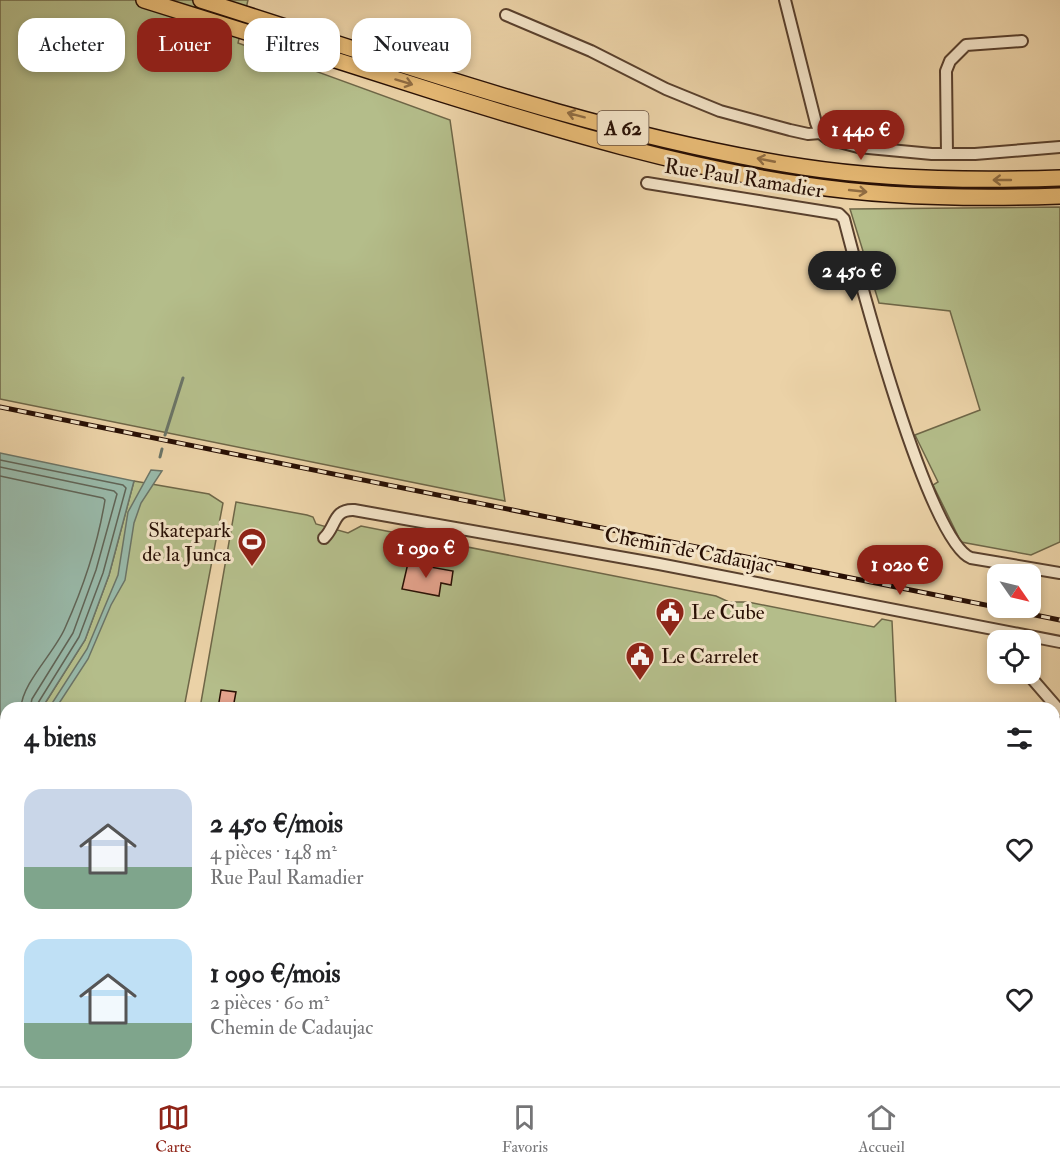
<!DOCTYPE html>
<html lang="fr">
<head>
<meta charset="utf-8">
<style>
  body { margin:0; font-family:"IM FELL Double Pica",serif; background:#f6f6f6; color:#202124; height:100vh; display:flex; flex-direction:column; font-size:22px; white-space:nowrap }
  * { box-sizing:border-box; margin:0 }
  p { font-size:20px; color:#757577 }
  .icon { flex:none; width:33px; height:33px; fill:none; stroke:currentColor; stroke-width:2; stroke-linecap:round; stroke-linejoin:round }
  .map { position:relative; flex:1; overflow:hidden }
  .panel { position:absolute; left:0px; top:702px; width:1060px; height:384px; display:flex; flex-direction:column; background:#fff; border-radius:18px 18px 0 0; box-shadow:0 3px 9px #0003 }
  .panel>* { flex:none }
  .hud { position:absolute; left:18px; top:18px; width:600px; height:54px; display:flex; gap:12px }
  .needle { width:39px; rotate:124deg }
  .tools { position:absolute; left:987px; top:564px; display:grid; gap:12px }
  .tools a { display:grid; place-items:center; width:54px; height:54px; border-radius:12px; background:#fff; box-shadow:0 3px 9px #0003; font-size:30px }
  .price { position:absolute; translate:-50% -51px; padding:0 14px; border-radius:21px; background:#8f2418; color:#fff; font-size:20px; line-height:39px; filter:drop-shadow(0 2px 3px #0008) }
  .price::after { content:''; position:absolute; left:50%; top:36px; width:18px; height:14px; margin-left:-9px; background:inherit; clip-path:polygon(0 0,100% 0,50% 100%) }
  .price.current { background:#222; color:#fff }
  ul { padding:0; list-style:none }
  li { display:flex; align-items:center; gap:18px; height:150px; padding:0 24px }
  li span { display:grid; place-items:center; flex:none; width:168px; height:120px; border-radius:18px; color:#555 }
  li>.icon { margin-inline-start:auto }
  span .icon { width:72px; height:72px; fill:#fffc; stroke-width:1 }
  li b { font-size:26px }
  h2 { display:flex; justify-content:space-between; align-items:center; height:72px; padding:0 24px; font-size:26px }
  .pill { padding:0 21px; border-radius:18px; background:#fff; box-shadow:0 3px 9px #0003; font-size:21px; line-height:54px }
  .pill.current { background:#8f2418; color:#fff }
  .dock { display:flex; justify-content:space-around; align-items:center; height:84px; border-top:2px solid #e0e0e0; background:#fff; font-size:16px; color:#757577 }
  .dock a { display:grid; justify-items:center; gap:3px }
  .dock .current { color:#8f2418 }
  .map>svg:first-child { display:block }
  .green { fill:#b4bd8a; stroke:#6e6647; stroke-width:1.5 }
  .water { fill:#98b8a8; stroke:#6b7466; stroke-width:1.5 }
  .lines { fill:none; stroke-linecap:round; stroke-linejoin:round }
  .shore { stroke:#606456; stroke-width:1.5 }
  .stream { stroke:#6b7466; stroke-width:3 }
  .building { fill:#e3a28c; stroke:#280f04; stroke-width:1.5 }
  .minor-casing { stroke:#59402d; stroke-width:14 }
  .highway-casing { stroke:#280f04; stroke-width:18 }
  .minor { stroke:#f2e2c6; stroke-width:10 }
  .highway { stroke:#e6b974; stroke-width:15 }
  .rail-casing { stroke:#280f04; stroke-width:5 }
  .rail { stroke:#f2e2c6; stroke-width:3; stroke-dasharray:9; stroke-linecap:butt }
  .oneway { stroke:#906c42 }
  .labels { text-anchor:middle; stroke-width:6; stroke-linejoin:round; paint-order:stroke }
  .shield { fill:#f2e2c6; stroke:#654e3e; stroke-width:1.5 }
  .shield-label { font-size:20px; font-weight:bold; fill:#280f04 }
  .street-label { font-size:21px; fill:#280f04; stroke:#f2e2c6 }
  .poi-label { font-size:21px; fill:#280f04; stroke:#f2e2c6; text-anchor:start }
</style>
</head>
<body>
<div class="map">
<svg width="1060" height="1086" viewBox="0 0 1060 1086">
  <rect width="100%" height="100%" fill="#ebd2a7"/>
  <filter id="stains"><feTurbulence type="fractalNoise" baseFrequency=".00333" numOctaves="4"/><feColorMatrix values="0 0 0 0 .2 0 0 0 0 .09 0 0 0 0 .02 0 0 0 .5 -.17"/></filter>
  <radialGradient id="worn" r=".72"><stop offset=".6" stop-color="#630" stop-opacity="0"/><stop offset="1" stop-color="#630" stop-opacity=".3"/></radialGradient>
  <path class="green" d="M0,0h248l-10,43 212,77 55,381 -505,-102z
    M1060,207v335l-29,13 -70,-13 -28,-57 5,-3 -23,-47 65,-25 -30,-99 -71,-8 -29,-94z
    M134,481l75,13 14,9 -39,205h-142l43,-68 24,-65z
    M236,502l71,13 6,2 3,7 32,9 13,-7 355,70 13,6h19l126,25 8,-8 10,2 4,87h-696z
    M6,766v314h312l4,6h-322v-311z
    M1060,878v197h-5l-1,-195z
    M328,1080h192l-14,6h-174z
    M545,1080h418l-1,6h-432z"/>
  <path class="water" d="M0,453l134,28 -25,94 -24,65 -43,68h-36v58l-6,9z
    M151,470l11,1 -21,32 -7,20 -9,57 -14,25 -23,54 -32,49h-7l38,-59 31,-74 10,-63z"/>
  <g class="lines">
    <path class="shore" d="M0,460l123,25 3,3 -23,85 -24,64 -41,66 -1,5
      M0,467l114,24 3,3 -21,76 -23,63 -41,66 -2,9
      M0,476l103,22 2,2c-7,43 -22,88 -40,128 -10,24 -43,55 -44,80"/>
    <path class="stream" d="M165,435l18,-57
      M160,457l2,-8
      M0,840l6,3"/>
  </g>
  <path class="building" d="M408,563l45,8 -2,14 -10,-2 -2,13 -37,-7z
    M221,690l15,2 -3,16h-15z"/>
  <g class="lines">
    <g class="minor-casing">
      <path id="minor" d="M785,0l31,123 4,10 8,6 30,8 74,7h43l85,-7
        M506,15l85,36 75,38 54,22 70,19 18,4 12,-1
        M947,154l-1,-83 4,-10 16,-16 56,-4
        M647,183l192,31 5,5c14,54 84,323 127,339l89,15
        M324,538c12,-11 9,-29 30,-28l305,54 401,78
        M1028,674l32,37"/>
    </g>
    <g class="highway-casing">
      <path id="highway" d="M144,0c99,31 199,62 298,94 119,37 239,73 363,91 84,13 170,14 255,11
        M201,0c197,62 396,135 602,167 85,13 171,14 257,11"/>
    </g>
    <use href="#minor" class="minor"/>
    <use href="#highway" class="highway"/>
    <g class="rail-casing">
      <path id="rail" d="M0,407l1060,213"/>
    </g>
    <use href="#rail" class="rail"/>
  </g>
  <defs><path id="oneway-shaft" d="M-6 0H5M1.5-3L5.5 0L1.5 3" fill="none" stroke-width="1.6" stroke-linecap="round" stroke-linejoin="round" transform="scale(1.5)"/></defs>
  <g class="oneway">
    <use href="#oneway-shaft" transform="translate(404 82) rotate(17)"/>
    <use href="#oneway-shaft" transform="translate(576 115) rotate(-165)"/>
    <use href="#oneway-shaft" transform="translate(766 160) rotate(-169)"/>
    <use href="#oneway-shaft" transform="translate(1002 180) rotate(-180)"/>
    <use href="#oneway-shaft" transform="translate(858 191) rotate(6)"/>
  </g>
  <defs>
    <g id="stadium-pin" transform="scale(1.5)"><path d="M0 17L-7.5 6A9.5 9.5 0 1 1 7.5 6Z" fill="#8f2418" stroke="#f2e2c6"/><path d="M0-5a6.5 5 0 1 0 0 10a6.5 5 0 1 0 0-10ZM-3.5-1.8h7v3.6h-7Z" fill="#fff"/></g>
    <g id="civic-pin" transform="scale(1.5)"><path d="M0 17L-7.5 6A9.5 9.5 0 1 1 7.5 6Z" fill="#8f2418" stroke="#f2e2c6"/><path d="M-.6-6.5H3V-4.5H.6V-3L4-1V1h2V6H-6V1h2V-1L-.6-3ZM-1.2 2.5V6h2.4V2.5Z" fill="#fff"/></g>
  </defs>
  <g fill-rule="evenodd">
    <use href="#stadium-pin" x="252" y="542"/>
    <use href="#civic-pin" x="670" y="612"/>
    <use href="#civic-pin" x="640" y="656"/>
  </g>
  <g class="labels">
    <rect class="shield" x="597.5" y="111" width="51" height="34" rx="4.5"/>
    <g class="shield-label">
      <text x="623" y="135">A 62</text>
    </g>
    <g class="street-label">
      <text transform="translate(744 178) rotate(9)" y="7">Rue Paul Ramadier</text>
      <text transform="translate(689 550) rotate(11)" y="7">Chemin de Cadaujac</text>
    </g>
    <g class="poi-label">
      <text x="231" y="537" text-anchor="end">Skatepark<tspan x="231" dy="24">de la Junca</tspan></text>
      <text x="691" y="619">Le Cube</text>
      <text x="661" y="663">Le Carrelet</text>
    </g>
  </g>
  <rect width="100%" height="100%" filter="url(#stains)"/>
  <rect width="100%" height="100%" fill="url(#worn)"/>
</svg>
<div class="tools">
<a><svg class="needle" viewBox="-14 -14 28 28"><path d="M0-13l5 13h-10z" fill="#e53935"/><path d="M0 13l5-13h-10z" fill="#757577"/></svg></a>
<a><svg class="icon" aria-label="locate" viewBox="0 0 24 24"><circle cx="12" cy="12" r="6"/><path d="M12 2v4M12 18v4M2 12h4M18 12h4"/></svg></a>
</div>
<b class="price" style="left:861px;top:161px">1 440 €</b>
<b class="price current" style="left:852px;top:302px">2 450 €</b>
<b class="price" style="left:426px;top:579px">1 090 €</b>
<b class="price" style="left:900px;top:596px">1 020 €</b>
<div class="hud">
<a class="pill">Acheter</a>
<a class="pill current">Louer</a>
<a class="pill">Filtres</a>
<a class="pill">Nouveau</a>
</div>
<section class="panel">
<h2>4 biens<svg class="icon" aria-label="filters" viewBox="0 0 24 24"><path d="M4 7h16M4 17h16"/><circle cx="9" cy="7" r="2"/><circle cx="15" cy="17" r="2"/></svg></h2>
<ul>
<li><span style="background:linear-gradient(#c9d6e8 65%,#7fa58c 0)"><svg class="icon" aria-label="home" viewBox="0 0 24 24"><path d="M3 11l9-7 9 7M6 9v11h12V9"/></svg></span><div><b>2 450 €/mois</b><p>4 pièces · 148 m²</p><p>Rue Paul Ramadier</p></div><svg class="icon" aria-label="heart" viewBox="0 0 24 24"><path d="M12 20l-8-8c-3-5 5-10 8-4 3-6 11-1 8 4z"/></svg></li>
<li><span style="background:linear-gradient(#bfe0f5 70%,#7fa58c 0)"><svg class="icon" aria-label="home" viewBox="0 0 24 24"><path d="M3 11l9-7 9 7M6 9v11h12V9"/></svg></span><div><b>1 090 €/mois</b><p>2 pièces · 60 m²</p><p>Chemin de Cadaujac</p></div><svg class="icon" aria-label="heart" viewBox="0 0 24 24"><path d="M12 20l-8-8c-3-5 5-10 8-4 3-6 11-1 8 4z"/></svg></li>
</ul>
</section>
</div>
<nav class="dock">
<a class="current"><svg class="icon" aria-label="map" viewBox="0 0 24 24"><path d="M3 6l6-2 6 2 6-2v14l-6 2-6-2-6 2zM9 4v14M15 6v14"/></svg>Carte</a>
<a><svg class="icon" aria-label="saved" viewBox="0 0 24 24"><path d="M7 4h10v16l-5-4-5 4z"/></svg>Favoris</a>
<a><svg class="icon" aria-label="home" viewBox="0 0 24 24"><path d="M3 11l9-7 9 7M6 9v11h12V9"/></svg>Accueil</a>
</nav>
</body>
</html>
